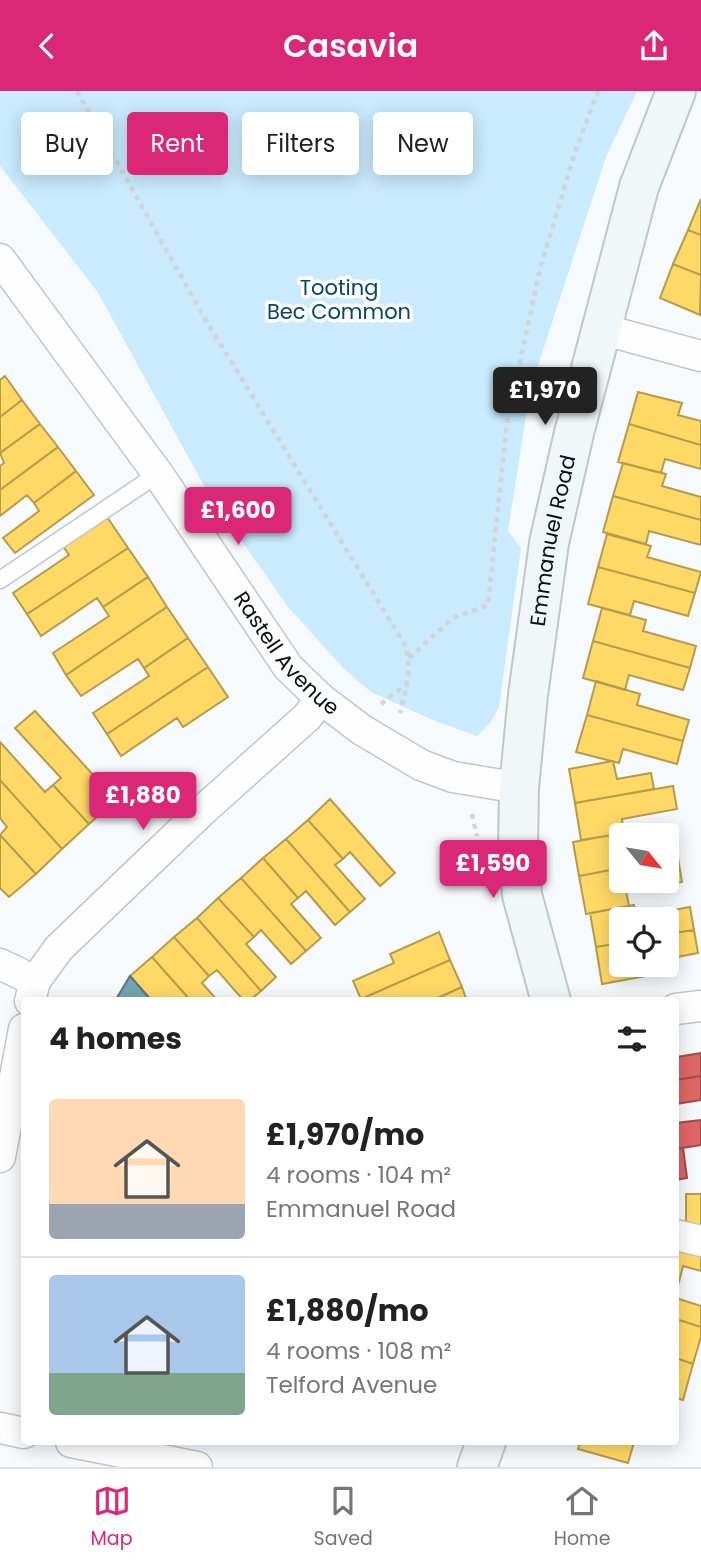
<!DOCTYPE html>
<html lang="en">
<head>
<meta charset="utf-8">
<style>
  body { margin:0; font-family:Poppins,sans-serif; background:#f2f2f2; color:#222; height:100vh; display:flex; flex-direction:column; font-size:26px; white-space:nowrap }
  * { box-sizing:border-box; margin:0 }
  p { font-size:23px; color:#767676 }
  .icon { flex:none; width:38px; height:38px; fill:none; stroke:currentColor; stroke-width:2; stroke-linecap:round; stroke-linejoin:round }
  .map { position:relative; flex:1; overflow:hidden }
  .side { position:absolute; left:21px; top:906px; width:658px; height:448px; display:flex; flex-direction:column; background:#fff; border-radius:7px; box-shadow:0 4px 18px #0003 }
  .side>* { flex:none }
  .hud { position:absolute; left:21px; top:21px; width:660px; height:63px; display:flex; gap:14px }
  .needle { width:46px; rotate:120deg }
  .fabs { position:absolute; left:609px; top:732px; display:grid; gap:14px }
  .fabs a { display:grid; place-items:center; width:70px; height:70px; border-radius:7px; background:#fff; box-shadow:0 4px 18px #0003; font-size:35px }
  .price { position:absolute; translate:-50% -60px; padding:0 16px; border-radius:7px; background:#db2777; color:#fff; font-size:23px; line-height:46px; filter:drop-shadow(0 2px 4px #0008) }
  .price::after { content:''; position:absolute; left:50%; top:42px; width:21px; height:16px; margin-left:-10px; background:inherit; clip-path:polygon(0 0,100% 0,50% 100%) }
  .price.current { background:#222; color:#fff }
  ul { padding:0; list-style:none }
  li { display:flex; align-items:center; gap:21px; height:175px; padding:0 28px }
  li+li { border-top:2px solid #e0e0e0 }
  li span { display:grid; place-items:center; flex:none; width:196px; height:140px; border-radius:7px; color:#555 }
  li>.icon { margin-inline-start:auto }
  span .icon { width:84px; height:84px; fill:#fffc; stroke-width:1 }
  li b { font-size:30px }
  h2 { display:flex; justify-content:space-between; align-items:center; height:84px; padding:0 28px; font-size:30px }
  .pill { padding:0 24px; border-radius:7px; background:#fff; box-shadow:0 4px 18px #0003; font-size:24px; line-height:63px }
  .pill.current { background:#db2777; color:#fff }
  header { display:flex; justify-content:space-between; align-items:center; height:91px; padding:0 28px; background:#db2777; color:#fff; font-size:32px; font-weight:600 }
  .menu { display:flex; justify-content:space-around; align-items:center; height:98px; border-top:2px solid #e0e0e0; background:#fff; font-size:19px; color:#767676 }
  .menu a { display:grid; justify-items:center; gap:4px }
  .menu .current { color:#db2777 }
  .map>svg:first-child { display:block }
  .green { fill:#c9ebfd }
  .homes { fill:#ffd966; stroke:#b59c4d; stroke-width:2 }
  .shops { fill:#e06666; stroke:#a04c4d; stroke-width:2 }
  .public { fill:#76a5af; stroke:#557880; stroke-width:2 }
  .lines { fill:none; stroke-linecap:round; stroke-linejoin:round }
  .lane-casing { stroke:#c1c6c9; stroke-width:19 }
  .street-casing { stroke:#c1c6c9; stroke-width:33 }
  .secondary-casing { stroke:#c1c6c9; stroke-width:42 }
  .path { stroke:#d2d4d5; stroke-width:4.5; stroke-dasharray:5 5; stroke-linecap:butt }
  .lane { stroke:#fefeff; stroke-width:16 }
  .street { stroke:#fefeff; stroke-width:30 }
  .secondary { stroke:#f1f6f9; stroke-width:38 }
  .labels { text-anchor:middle; stroke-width:7; stroke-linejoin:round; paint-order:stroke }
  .park-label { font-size:21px; fill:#014a63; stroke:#fff }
  .street-label { font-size:21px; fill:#090f12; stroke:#fff }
</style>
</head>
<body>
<header><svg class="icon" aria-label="back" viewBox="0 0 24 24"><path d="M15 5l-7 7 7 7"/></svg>Casavia<svg class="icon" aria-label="share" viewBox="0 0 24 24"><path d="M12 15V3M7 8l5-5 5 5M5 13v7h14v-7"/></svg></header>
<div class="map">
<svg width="701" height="1376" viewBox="0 0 701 1376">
  <rect width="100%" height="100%" fill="#f6fafc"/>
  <path class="green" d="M0,0h637l-31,66 -76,233 -22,141 13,17 -22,159 -8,15 -14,14 -42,-15 -64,-29 -26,-22 -57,-63 -81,-116 -110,-200 -97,-125z"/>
  <path class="homes" d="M701,108v36l-13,-5z
    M688,139l13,5v40l-28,-11z
    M673,173l28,11 -1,40 -40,-17z
    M5,285l17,24 -22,17v-37z
    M638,301l44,11 -4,12 23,6v24l-72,-21z
    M22,309l18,24 -40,29v-36z
    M40,333l18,23 -58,43v-24l4,-3 -4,-10z
    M629,333l72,21v24l-36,-10 -4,14 -43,-11z
    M58,356l18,24 -42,32 -7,-8 -27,21v-26z
    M623,372l43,11 -4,12 39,11v23l-88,-24z
    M76,380l18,24 -79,58 -12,-15 36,-27 -5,-8z
    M613,405l88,24v25l-52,-14 -3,13 -43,-12z
    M107,426l21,31 -101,66 -14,-21 56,-38 -6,-9z
    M607,443l44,12 -4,11 54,15 -6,21 -97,-26z
    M128,457l20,29 -45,30 -6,-9 -56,38 -14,-22z
    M598,476l97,26 -7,23 -54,-15 -4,14 -42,-11z
    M148,486l19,30 -101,68 -13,-22 56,-37 -6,-9z
    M167,516l21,31 -44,30 -6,-9 -57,37 -15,-21z
    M602,517l44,12 -3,11 53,15 -6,22 -97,-27z
    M188,547l20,29 -101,67 -14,-21 56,-37 -5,-8z
    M593,550l97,27 -7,22 -54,-15 -4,15 -42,-12z
    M208,576l20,30 -45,30 -6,-9 -56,38 -14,-22z
    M596,590l44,13 -3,11 52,15 -6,21 -96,-26z
    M35,620l81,89 -27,24 -36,-39 8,-7 -46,-50z
    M587,624l96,26 -6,23 -54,-15 -4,14 -43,-11z
    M0,651l45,50 8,-7 36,39 -27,25 -62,-69z
    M613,670l4,18 34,-6 3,16 -79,14 -6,-34z
    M0,689l62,69 -26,25 -36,-39 7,-8 -7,-9z
    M673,695l4,23 -55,10 2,14 -43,7 -6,-37z
    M330,708l65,74 -15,13 -30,-34 -7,7 -35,-39z
    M308,729l35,39 -8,6 30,34 -15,13 -64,-73z
    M617,743l4,12v22l-42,8 -6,-34z
    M0,744l36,39 -27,23 -9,-9z
    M673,746l5,21 -11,2v-22z
    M286,748l64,73 -15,13 -29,-34 -8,7 -35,-40z
    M263,767l35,40 -7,6 30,34 -15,13 -65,-73z
    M678,767l4,24 -56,9 3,15 -43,8 -7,-38 42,-8v12h46v-20z
    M241,787l65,73 -15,13 -30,-34 -7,7 -36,-39z
    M218,807l36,39 -8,7 30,33 -15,14 -64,-73z
    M634,814l2,12 54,-10 4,23 -27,4v-15h-46v24l-25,4 -6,-34z
    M197,827l64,73 -12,10h-5l-27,-31 -8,6 -35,-39z
    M694,839l4,23 -31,6v-25z
    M439,841l11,28 -89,39 -8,-18 41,-18 -4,-9z
    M174,846l35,39 -7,7 16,18h-27l-39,-44z
    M621,852v21h22l3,12 -44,8 -6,-37z
    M152,866l39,44h-39l-22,-25z
    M450,869l12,27 -31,14h-20l-1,-2 -48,2 -1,-2z
    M462,896l5,14h-36z
    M686,1103h15v35h-15z
    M676,1151l25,8v21l-18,-5 -4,16 -3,-1z
    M676,1207l25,8v21l-25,-8z
    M676,1228l25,8v10l-8,27 -17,-6z
    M676,1267l17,6 -10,36 -7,-2z
    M580,1351h54l-6,21 -50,-14z"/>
  <path class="shops" d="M701,962v23l-25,4v-23z
    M701,985v24l-25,4v-24z
    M701,1029v25l-25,4v-26z
    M683,1057l4,30 -11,2v-31z"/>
  <path class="public" d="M130,885l22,25h-37z"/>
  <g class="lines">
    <g class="lane-casing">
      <path id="lane" d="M0,489l158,-106"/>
    </g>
    <g class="street-casing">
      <g id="street">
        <path id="s1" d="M0,168l158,215 130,193 33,32 41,31 59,35 32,12 66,11"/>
        <path d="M601,238l100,27"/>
        <path d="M0,873l35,17"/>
        <path d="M30,910l5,-20 24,-33 143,-137 105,-94 14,-18"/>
        <path d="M676,918l25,-3"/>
        <path d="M0,1066l24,-128"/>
        <path d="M676,1144l25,6"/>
        <path d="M0,1337l24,5"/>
        <path d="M71,1351l126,25"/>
      </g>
    </g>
    <g class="secondary-casing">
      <g id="secondary">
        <path id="s2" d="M551,910l-29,-106 -4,-43 1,-64 9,-93 21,-152 25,-110 65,-246 37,-96"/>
        <path d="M477,1376l9,-25"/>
      </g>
    </g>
    <path class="path" d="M77,0l128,228 200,326c7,23 1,44 -5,68
      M409,567l44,-40 35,-13 19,-183 33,-153 35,-117 23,-61
      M381,613l26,-20
      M472,723l5,22"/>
    <use href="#lane" class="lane"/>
    <use href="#street" class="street"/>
    <use href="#secondary" class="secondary"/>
  </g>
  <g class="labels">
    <g class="park-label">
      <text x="339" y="204">Tooting<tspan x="339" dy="24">Bec Common</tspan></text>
    </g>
    <g class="street-label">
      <text dy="7" stroke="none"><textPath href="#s2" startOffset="467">Emmanuel Road</textPath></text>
      <text dy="7" stroke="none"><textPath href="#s1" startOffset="488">Rastell Avenue</textPath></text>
    </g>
  </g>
</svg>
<div class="fabs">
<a><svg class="needle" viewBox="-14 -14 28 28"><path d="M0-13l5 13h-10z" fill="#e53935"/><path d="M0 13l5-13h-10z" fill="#767676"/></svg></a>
<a><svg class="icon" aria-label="locate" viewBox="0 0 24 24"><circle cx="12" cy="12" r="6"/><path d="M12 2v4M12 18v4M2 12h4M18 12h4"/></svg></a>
</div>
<b class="price current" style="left:545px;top:336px">£1,970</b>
<b class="price" style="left:238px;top:456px">£1,600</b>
<b class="price" style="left:143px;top:741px">£1,880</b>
<b class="price" style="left:493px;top:809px">£1,590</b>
<div class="hud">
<a class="pill">Buy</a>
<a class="pill current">Rent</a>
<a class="pill">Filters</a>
<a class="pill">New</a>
</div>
<section class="side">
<h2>4 homes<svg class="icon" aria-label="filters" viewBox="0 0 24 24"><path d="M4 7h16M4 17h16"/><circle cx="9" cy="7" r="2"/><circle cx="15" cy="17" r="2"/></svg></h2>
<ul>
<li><span style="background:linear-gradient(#ffd9b3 75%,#9aa5b1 0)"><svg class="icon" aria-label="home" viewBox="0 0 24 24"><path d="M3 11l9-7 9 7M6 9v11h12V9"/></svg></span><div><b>£1,970/mo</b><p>4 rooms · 104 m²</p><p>Emmanuel Road</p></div></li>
<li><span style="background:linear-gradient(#a9c7e8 70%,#7fa58c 0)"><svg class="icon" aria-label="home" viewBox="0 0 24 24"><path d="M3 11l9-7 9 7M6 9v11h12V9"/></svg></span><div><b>£1,880/mo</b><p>4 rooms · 108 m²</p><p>Telford Avenue</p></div></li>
</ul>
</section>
</div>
<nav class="menu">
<a class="current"><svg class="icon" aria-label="map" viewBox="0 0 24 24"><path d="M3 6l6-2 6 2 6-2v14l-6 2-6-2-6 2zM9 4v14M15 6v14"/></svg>Map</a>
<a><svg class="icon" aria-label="saved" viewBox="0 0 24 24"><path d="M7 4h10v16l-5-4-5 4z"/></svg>Saved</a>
<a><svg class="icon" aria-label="home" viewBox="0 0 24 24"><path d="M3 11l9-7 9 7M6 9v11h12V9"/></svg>Home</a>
</nav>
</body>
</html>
